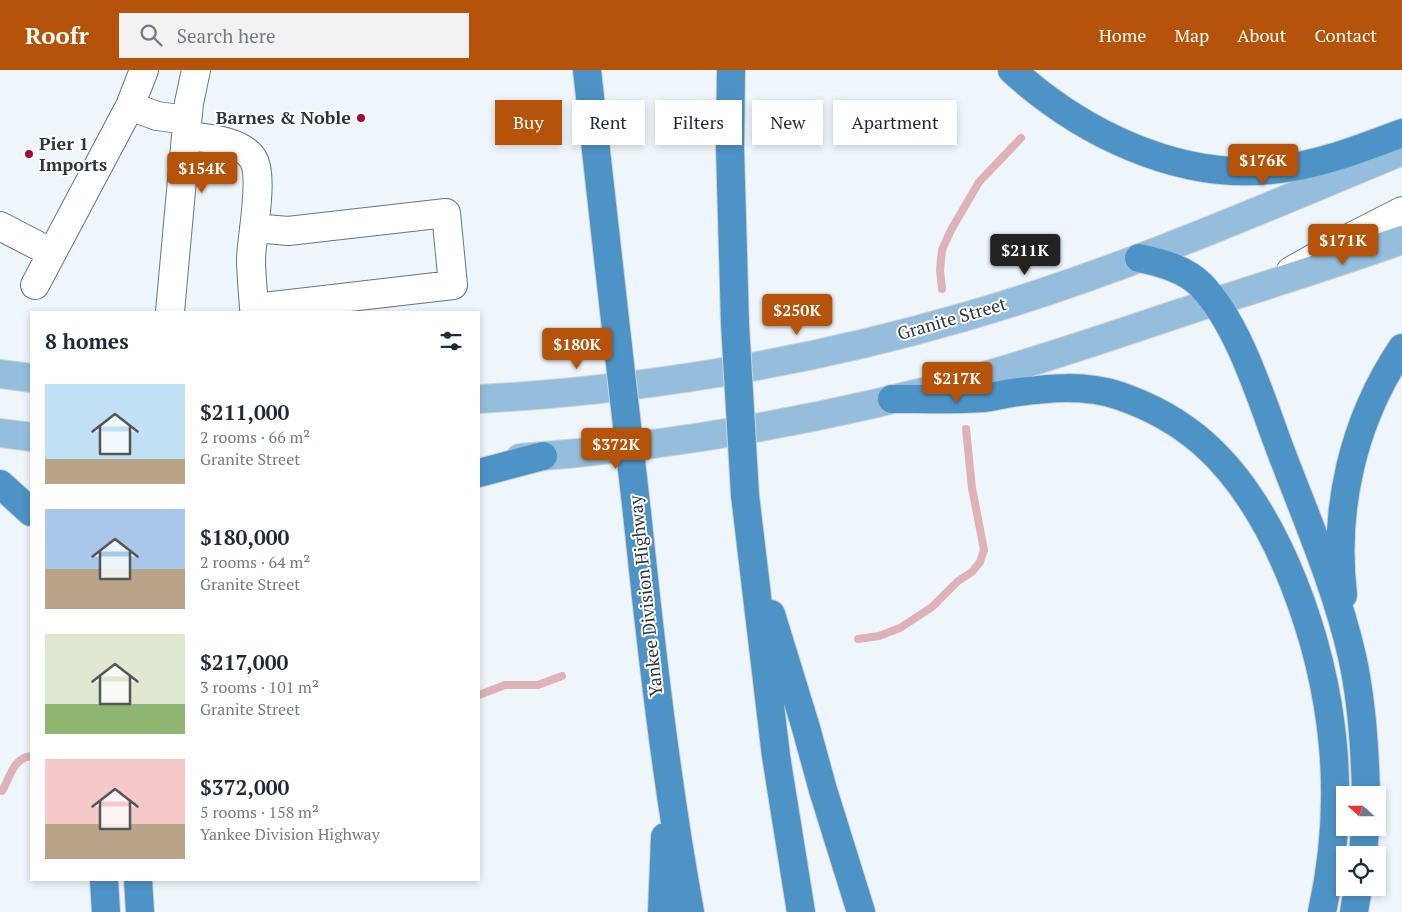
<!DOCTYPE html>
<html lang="en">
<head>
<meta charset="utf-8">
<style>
  body { margin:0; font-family:"PT Serif",serif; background:#f2f2f3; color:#1f2937; height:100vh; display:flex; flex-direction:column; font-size:19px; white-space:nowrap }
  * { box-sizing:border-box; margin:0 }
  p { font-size:16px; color:#747a83 }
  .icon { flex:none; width:28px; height:28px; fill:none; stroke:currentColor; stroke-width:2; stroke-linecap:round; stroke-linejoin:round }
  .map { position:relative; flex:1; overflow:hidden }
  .side { position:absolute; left:30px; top:241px; width:450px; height:570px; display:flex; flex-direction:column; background:#fff; border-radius:0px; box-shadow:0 2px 8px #0003 }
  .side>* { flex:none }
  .top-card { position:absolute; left:495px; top:30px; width:475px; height:45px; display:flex; gap:10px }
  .needle { width:32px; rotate:291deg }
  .tools { position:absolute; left:1336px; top:716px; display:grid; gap:10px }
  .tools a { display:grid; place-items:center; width:50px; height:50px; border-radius:0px; background:#fff; box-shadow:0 2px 8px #0003; font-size:25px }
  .price { position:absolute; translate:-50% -42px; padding:0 11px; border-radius:5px; background:#b45309; color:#fff; font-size:16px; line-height:32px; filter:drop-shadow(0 1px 2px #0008) }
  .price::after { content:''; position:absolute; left:50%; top:30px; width:15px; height:11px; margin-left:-8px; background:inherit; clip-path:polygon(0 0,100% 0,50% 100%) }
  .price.selected { background:#222; color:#fff }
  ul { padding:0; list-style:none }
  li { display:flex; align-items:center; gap:15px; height:125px; padding:0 15px }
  li span { display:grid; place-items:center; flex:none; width:140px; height:100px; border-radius:0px; color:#555 }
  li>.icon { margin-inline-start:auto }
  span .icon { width:60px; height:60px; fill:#fffc; stroke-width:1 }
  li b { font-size:21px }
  h2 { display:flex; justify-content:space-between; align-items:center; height:60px; padding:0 15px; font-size:21px }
  .chip { padding:0 18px; border-radius:0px; background:#fff; box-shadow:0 2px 8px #0003; font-size:18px; line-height:45px }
  .chip.selected { background:#b45309; color:#fff }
  header { display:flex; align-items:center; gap:30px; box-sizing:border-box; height:70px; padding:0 25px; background:#b45309; color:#fff }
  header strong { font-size:24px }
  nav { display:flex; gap:28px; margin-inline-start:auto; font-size:18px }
  .search { width:350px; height:45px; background:#f2f2f3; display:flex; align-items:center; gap:12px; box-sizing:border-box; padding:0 18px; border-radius:0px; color:#747a83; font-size:19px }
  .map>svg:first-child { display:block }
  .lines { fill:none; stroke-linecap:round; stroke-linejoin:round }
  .stream { stroke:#deb2b6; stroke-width:8 }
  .minor-casing { stroke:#647584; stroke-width:30 }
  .major-casing { stroke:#d1d3d4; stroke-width:30 }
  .highway-casing { stroke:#d1d3d4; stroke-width:30 }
  .minor { stroke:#fff; stroke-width:28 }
  .major { stroke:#95bedd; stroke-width:28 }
  .highway { stroke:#4e93c6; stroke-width:28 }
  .highway-bridge-casing { stroke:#d1d3d4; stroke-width:30; stroke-linecap:butt }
  .highway-bridge { stroke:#4e93c6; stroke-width:28 }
  .poi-dot { fill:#a3083f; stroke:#fff; stroke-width:2 }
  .labels { text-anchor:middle; stroke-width:4; stroke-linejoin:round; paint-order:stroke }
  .poi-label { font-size:18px; font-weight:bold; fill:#2e363c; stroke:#fff; text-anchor:end }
  .street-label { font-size:18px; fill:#2e363c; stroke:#fff }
</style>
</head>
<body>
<header>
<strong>Roofr</strong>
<div class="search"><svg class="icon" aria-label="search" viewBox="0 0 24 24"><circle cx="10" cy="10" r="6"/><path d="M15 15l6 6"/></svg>Search here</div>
<nav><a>Home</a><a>Map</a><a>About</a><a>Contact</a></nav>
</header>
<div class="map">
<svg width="1402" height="842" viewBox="0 0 1402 842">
  <rect width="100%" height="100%" fill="#eef6fc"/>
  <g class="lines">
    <path class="stream" d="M942,219l-2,-19 2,-20 9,-20 28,-48 42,-44
      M858,569l21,-3 21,-8 32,-21 26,-26 14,-9 8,-10 4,-12 -12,-62 -6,-59
      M479,625l26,-10h33l24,-9
      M0,721h2c8,-13 11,-33 29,-35"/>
    <g class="minor-casing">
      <path id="minor" d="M130,36l27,10 30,4
        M186,66c19,2 56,4 67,23 11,17 -1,76 -2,99 0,17 2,33 3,50l199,-23 -7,-72 -158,18 -34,-3
        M0,156l52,27
        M1291,201l60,-34 51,-26
        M35,215l95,-179 14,-36
        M170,242l19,-209 7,-33"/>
    </g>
    <g class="major-casing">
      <path id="major" d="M0,304l31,4
        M479,329c163,-9 327,-36 485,-82 150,-43 294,-106 438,-166
        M0,363l31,4
        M520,388c157,-12 312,-40 464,-82 66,-19 131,-41 196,-63 74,-24 149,-47 222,-73"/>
    </g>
    <g class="highway-casing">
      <path id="highway" d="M587,0l31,277
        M731,0l-1,78 5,176
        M1012,0c68,62 165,110 259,100 45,-4 89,-21 131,-37
        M1139,188c21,5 45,10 62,27 36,37 58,107 76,156 26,70 58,141 75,215 10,45 13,92 14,139
        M892,329c30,0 61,1 92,-1 9,-1 19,-4 28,-5 36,-5 73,-9 108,3 29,10 59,26 83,47 77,68 121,203 130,303 5,56 1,112 -11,166
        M479,403l64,-17
        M0,414l31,28
        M745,425l31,261 25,156
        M637,443c14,134 29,267 53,399
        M1343,525c-10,-87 10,-174 59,-247
        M771,544l35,114 17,62 38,122
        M1363,785l2,-27
        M104,810l2,32
        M138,810l2,32
        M662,842l3,-75
        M1354,842l4,-24"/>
    </g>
    <use href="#minor" class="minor"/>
    <use href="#major" class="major"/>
    <use href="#highway" class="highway"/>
    <g class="highway-bridge-casing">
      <path id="highway-bridge" d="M735,254l10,171
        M618,277l19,166"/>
    </g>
    <use href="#highway-bridge" class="highway-bridge"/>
  </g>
  <g class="poi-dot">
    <circle cx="361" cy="48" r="5"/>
    <circle cx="29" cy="84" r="5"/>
  </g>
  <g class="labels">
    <g class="poi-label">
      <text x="351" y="54">Barnes &amp; Noble</text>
      <text x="39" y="80" text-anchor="start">Pier 1<tspan x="39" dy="21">Imports</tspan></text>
    </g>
    <g class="street-label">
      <text transform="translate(952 249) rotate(-16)" y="6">Granite Street</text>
      <text transform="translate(646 526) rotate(-96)" y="6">Yankee Division Highway</text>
    </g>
  </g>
</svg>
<div class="tools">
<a><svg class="needle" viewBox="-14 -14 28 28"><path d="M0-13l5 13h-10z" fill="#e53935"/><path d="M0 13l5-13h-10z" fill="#747a83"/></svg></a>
<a><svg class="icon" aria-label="locate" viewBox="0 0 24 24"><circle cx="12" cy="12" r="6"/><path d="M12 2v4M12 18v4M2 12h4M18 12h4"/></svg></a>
</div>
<b class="price" style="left:1263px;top:116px">$176K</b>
<b class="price" style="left:202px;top:124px">$154K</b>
<b class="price" style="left:1343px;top:196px">$171K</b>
<b class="price selected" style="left:1025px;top:206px">$211K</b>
<b class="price" style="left:797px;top:266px">$250K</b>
<b class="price" style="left:577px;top:300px">$180K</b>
<b class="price" style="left:957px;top:334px">$217K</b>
<b class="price" style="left:616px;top:400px">$372K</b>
<div class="top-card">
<a class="chip selected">Buy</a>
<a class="chip">Rent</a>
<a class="chip">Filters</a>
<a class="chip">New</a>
<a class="chip">Apartment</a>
</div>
<section class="side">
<h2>8 homes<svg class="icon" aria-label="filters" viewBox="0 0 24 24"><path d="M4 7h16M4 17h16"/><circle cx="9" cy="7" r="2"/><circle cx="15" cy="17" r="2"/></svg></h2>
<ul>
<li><span style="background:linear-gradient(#bfe0f5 75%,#b9a48a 0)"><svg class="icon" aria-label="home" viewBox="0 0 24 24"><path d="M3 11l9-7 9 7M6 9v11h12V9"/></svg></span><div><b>$211,000</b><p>2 rooms · 66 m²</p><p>Granite Street</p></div></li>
<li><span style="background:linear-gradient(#a9c7e8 60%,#b9a48a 0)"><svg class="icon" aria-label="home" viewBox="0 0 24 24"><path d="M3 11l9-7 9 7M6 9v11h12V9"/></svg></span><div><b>$180,000</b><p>2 rooms · 64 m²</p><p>Granite Street</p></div></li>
<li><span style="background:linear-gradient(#dfe7d0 70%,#8fb573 0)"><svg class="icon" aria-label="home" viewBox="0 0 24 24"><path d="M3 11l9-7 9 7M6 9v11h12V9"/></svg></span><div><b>$217,000</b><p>3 rooms · 101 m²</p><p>Granite Street</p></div></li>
<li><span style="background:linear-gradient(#f6c9c9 65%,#b9a48a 0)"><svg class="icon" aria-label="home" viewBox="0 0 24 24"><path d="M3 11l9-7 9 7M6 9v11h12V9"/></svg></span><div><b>$372,000</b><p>5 rooms · 158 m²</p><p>Yankee Division Highway</p></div></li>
</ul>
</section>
</div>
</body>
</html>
